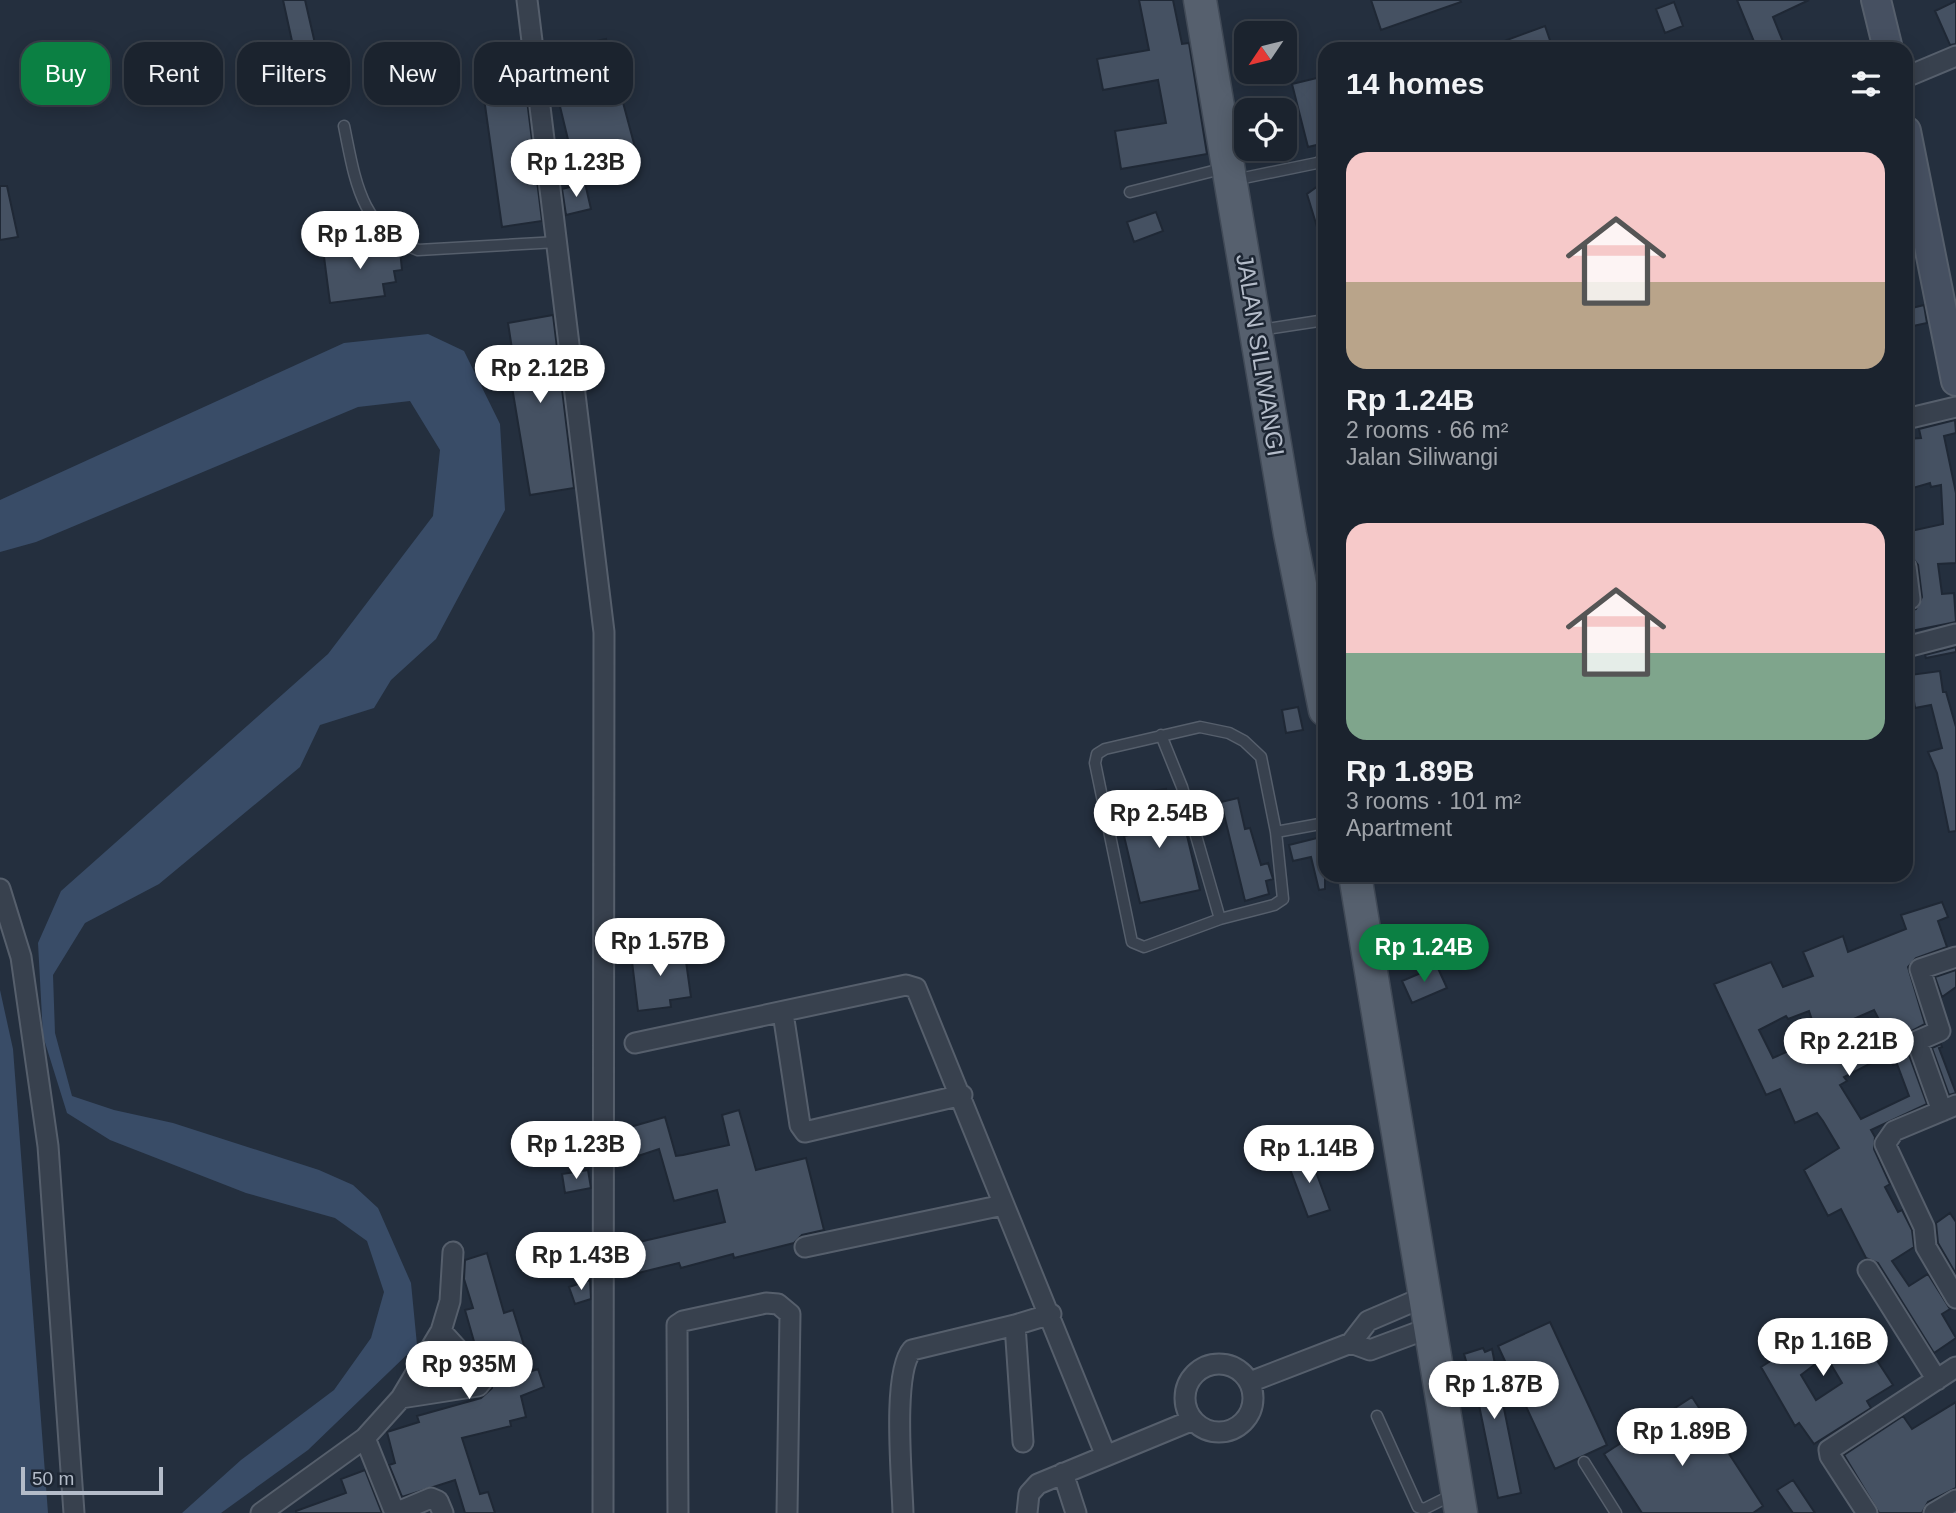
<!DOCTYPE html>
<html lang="en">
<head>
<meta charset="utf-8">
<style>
  body { margin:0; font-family:Arial,sans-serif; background:#242b36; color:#f1f3f6; height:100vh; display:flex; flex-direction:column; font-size:26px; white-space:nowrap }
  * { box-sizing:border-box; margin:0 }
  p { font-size:23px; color:#a0a4aa }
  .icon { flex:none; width:38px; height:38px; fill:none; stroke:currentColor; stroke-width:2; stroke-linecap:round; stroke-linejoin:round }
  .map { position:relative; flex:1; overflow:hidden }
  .side { position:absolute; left:1318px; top:42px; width:595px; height:840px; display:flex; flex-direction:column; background:#1b232e; border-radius:21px; box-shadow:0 4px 18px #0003,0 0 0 2px #39404a }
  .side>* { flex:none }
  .top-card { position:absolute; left:21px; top:42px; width:665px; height:63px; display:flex; gap:14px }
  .needle { width:46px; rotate:235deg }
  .controls { position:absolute; left:1234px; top:21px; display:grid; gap:14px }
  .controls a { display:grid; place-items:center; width:63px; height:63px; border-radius:14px; background:#1b232e; box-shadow:0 4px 18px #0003,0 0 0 2px #39404a; font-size:35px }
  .scale { position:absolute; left:21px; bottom:18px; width:142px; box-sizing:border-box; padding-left:7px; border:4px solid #b4bcc9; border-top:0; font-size:19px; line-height:24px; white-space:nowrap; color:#b4bcc9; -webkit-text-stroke:5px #1d2633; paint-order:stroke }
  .price { position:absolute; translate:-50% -60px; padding:0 16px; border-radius:24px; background:#fff; color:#222; font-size:23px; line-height:46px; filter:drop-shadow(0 2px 4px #0008) }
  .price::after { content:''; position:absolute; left:50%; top:42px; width:21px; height:16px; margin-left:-10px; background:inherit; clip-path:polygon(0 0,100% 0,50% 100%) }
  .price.active { background:#0b8043; color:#fff }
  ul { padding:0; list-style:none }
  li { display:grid; align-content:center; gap:14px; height:371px; padding:0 28px }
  li span { display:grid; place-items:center; height:217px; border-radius:21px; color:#555 }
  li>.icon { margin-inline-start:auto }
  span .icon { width:126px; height:126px; fill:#fffc; stroke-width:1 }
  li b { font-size:30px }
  h2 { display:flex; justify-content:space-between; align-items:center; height:84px; padding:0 28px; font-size:30px }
  .pill { padding:0 24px; border-radius:21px; background:#1b232e; box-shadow:0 4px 18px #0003,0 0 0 2px #39404a; font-size:24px; line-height:63px }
  .pill.active { background:#0b8043; color:#fff }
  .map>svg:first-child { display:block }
  .water { fill:#394c67 }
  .building { fill:#455162; stroke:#1f2835; stroke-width:2; fill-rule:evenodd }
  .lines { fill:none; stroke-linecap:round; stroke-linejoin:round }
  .lane-casing { stroke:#565f6c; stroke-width:13 }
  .street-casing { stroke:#565f6c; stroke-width:23 }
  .secondary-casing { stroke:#565f6c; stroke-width:32 }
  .primary-casing { stroke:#414a57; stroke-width:35 }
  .lane { stroke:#38414e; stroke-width:10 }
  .street { stroke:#38414e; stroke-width:19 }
  .secondary { stroke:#465061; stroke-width:28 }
  .primary { stroke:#56606e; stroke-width:32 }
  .labels { text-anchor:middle; stroke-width:5; stroke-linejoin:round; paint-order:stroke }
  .street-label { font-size:24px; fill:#b4bcc9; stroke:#1d2633 }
</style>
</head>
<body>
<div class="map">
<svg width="1956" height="1513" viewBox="0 0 1956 1513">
  <rect width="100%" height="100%" fill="#242f3e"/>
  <path class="water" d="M428,334l36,17 36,73 5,86 -69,129 -45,41 -17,28 -54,17 -20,42 -141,117 -74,39 -32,52 2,58 17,63 42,14 59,13 146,47 34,15 25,23 33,75 6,62 -109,105 -87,63h-39l59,-53 93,-70 37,-52 13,-46 -17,-51 -32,-23 -89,-25 -136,-53 -43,-27 -24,-77 -5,-93 23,-52 267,-237 105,-138 7,-66 -30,-49 -52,6 -322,135 -36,10v-52l344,-157z
    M0,990l13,59 35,464h-48z"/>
  <path class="building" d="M283,0h22l23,100 -22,5z
    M1139,0h34l9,44 7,-1 18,111 -86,15 -6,-38 51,-8 -8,-43 -55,10 -6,-31 52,-9z
    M1371,0h89l1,2 -80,28z
    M1737,0h72l-36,17 13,32h-29z
    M1956,1v43l-6,1 -15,-34z
    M1674,2l9,24 -18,7 -9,-24z
    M1545,26l8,23h-65v-2z
    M606,39l34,127 -43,10 -6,-25 -19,5 -23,-95 36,-8 -2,-9z
    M1325,76v67l-17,4 -16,-63z
    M526,92l16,129 -40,6 -18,-129z
    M1325,181v58l-4,1 -14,-46z
    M585,183l6,26 -25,6 -4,-26z
    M0,186h7l11,51 -18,3z
    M1156,212l7,19 -29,11 -7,-20z
    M379,242l1,9 20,-1 2,20 -8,1 2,11 -13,2 2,12 -55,7 -7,-54z
    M1924,305l3,18 -14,3 -5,-17z
    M553,315l21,173 -44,7 -22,-132 6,-1 -6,-39z
    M1955,420l1,13 -12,3 12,57v70l-18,1 4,30 12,-1 2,29 -50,10v-19l10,-4 6,-12 -4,-32 -7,-9 -5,-24 37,-8 -2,-39 -10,2 -1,-4 -24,7v-51l15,-1 -2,-9z
    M1956,647v5l-30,6 -1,-3z
    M1940,671l3,21h3l10,35v104l-7,1 -12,-59 -9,-21 14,-4 -11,-43 -16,3 -5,-33z
    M1298,707l5,23 -17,3 -4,-23z
    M1166,789l4,37 14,-3 16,67 -60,13 -16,-67 14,-3 -8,-39z
    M1238,798l7,31 5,-1 11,37 7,-2 5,16 -7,2 3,13 -24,7 -24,-99z
    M1325,836v53l-6,1 -8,-33 -18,4 -4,-16z
    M1942,902l6,15 -10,4 9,26 -31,11 -8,9 17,57 -17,9 -3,11 22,60 -56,26 4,7 -1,12 16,35 -5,3 13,25 4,-2 10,20 2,17 -22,14 17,25 19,-12 22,35 -8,5 14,24 -22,15 -56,-90 -12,-5 -25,-49 -13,7 -24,-46 35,-22 -16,-27 -6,-8 -22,10 -15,-34 -14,6 -52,-111 57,-22 12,25 30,-11 -10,-24 40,-16 5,16 58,-23 -5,-14zM1874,1010l14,27 -27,14 -12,-30zM1809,1011l9,27 -45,20 -14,-28 27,-14 2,3zM1889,1054l4,11 4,-1 12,32 -48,23 -21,-34 7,-4 -3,-4z
    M684,947l7,50 -21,3 1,7 -33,4 -7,-58z
    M1437,966l10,22 -35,15 -10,-22z
    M1956,970v17l-14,10 -7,-20z
    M1941,1044l1,3 -3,1 17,45 -7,2 -17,-47z
    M739,1110l17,60 50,-12 18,72 -22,5 -8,8 -60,15 -1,-4 -52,14 -2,-5 -49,12 -8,-29 103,-24 -8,-32 -43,11 -15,-52 -21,7 -8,-29 35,-10 11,39 7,-1 46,-10 -7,-30z
    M1309,1153l21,57 -22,7 -21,-56z
    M588,1170l3,18 -26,5 -3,-19z
    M1950,1213l6,9v52l-18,-31 -2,-20z
    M487,1253l17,60 9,-3 19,61 6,-2 6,18 -23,9 5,21 -16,4 1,5 -49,12 18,56 8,-2 7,21h-30l-10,-33 -53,17 -13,-32 6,-2 -8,-31 32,-10 -2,-6 64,-18 11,-10 1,-16 -16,-20 -12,-42 8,-2 -9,-29 1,-19z
    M590,1280l1,19 -16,5 -6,-17z
    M1550,1322l57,123 -52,24 -57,-123z
    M1838,1322l15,22 10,-5 30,46 -26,16 4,7 -57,36 -15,-21 -4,3 -34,-59 11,-7 -14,-19 15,-11 11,14 28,-19 7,10zM1826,1356l16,27 -26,17 -15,-25z
    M1483,1348l2,4 7,-3 29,144 -23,5 -19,-93 -15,-51z
    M446,1355l10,11 -6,7 -11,-10z
    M1692,1397l71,109 -10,7h-111l-38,-59z
    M1956,1402v86l-28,14 -6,11h-43l-35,-58 59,-39 9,13z
    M365,1470l17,43h-86v-2l50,-18 -5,-14z
    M1793,1480l22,33h-22l-16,-23z"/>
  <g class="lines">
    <g class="lane-casing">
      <path id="lane" d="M344,126c11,53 16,104 74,124l140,-8
        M1234,180l83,-17 8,-4
        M1130,192l95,-24
        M1260,330l65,-10
        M1161,735l21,52 38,132
        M1276,832l7,67 -9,6 -54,14 -76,28 -12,-5 -37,-179 2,-9 8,-5 95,-22 29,6 15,8 17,16 15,75 49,-9
        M1377,1416l41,91 6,2 30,-15
        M1584,1462l32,51"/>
    </g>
    <g class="street-casing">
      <path id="street" d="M527,0l77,632 -1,881
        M1906,77l50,-21
        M1906,419l50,-12
        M1906,567l4,32 -4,2
        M1906,647l50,-13
        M0,889l21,68 27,189 26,367
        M783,1013l17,112 5,7 157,-37
        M635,1043l271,-58 10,3 190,468
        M1956,1105l-62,26 -9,13 39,83 2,20 30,51
        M1942,1111l-25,-70 23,-10 -20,-62 36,-12
        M805,1247l198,-42
        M1868,1270l69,110
        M1015,1325l36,-11
        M1351,1343l19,7 59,-22
        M1185 1398a34 34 0 1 1 68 0a34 34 0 1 1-68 0Z
        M1250,1382l101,-39 17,-22 56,-24
        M401,1398l77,-12 4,-5 -1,-6 -40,-44
        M365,1438l30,75
        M1063,1473l13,40
        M261,1513l104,-75 36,-40 40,-67 9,-30 3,-49
        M395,1513l36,-15 7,3 5,12
        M678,1513l-1,-188 6,-4 83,-18 12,1 12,10 -3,199
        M903,1513c-1,-35 -11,-140 9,-163l103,-25 8,117
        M1027,1513l2,-19 9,-10 155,-64
        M1867,1513l-37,-57 -1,-6 127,-83
        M1934,1513l22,-13"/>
    </g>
    <g class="secondary-casing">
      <path id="secondary" d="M1876,0l12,49
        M1906,131l50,250"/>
    </g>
    <g class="primary-casing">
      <path id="primary" d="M1200,0l90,534 35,176
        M1355,875l106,638"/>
    </g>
    <use href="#lane" class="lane"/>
    <use href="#street" class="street"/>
    <use href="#secondary" class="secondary"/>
    <use href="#primary" class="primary"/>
  </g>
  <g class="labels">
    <g class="street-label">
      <text transform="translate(1260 355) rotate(81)" y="8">JALAN SILIWANGI</text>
    </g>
  </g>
</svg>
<div class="controls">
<a><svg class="needle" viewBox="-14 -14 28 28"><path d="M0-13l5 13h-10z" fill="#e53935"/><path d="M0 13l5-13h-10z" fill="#a0a4aa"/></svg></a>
<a><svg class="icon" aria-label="locate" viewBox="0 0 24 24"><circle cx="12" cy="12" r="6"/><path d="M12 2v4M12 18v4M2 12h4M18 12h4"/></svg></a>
</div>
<div class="scale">50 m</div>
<b class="price" style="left:576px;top:199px">Rp 1.23B</b>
<b class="price" style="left:360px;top:271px">Rp 1.8B</b>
<b class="price" style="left:540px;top:405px">Rp 2.12B</b>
<b class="price" style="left:1159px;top:850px">Rp 2.54B</b>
<b class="price" style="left:660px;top:978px">Rp 1.57B</b>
<b class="price active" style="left:1424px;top:984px">Rp 1.24B</b>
<b class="price" style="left:1849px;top:1078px">Rp 2.21B</b>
<b class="price" style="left:576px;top:1181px">Rp 1.23B</b>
<b class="price" style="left:1309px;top:1185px">Rp 1.14B</b>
<b class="price" style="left:581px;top:1292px">Rp 1.43B</b>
<b class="price" style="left:1823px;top:1378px">Rp 1.16B</b>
<b class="price" style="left:469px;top:1401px">Rp 935M</b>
<b class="price" style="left:1494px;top:1421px">Rp 1.87B</b>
<b class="price" style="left:1682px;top:1468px">Rp 1.89B</b>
<div class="top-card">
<a class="pill active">Buy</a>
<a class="pill">Rent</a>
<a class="pill">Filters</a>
<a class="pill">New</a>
<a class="pill">Apartment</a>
</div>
<section class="side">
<h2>14 homes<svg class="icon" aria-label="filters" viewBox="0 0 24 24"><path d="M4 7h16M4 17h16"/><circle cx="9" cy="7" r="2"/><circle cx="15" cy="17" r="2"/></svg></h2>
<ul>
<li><span style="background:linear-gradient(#f6c9c9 60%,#b9a48a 0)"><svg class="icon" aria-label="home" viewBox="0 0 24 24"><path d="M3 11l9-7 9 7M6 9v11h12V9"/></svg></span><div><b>Rp 1.24B</b><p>2 rooms · 66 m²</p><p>Jalan Siliwangi</p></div></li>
<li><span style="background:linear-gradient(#f6c9c9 60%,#7fa58c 0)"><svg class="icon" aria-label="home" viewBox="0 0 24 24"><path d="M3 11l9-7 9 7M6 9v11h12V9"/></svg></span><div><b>Rp 1.89B</b><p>3 rooms · 101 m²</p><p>Apartment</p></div></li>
</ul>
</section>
</div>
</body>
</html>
